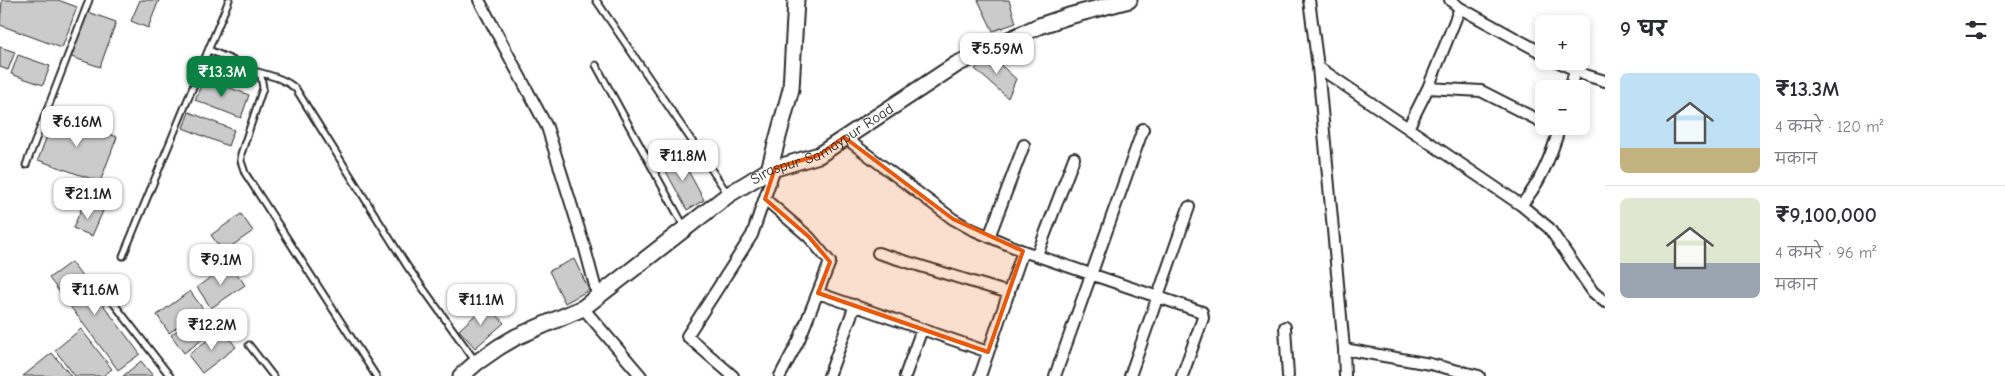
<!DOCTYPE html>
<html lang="hi">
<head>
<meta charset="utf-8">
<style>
  body { margin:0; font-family:"Comic Neue","Playpen Sans Deva",sans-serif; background:#f2f2f3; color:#2b2b33; height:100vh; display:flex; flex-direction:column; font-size:19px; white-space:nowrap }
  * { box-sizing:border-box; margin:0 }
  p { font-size:16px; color:#7c7c81 }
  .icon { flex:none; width:28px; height:28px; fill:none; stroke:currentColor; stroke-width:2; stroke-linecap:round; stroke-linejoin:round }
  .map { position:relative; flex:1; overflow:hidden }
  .sheet { display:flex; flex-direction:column; background:#fff; width:400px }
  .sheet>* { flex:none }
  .controls { position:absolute; left:1535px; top:15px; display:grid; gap:10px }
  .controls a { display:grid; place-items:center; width:55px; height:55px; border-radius:8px; background:#fff; box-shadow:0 2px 8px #0003; font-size:25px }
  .price { position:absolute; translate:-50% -42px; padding:0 11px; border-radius:10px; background:#fff; color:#222; font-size:16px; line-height:32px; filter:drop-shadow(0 1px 2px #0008) }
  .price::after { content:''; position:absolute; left:50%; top:30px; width:15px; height:11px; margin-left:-8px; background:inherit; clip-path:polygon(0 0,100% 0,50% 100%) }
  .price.active { background:#0b8043; color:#fff }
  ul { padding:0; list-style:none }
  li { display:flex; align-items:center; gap:15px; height:125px; padding:0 15px }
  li+li { border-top:1px solid #e1e1e2 }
  li span { display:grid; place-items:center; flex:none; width:140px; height:100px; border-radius:8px; color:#555 }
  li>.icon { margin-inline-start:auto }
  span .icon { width:60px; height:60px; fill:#fffc; stroke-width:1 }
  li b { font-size:21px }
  h2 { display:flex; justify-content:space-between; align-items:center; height:60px; padding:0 15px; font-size:21px }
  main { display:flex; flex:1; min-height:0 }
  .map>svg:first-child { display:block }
  .building { fill:#cbcbcb; stroke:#2b2b2b }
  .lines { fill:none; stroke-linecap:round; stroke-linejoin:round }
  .lane-casing { stroke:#2b2b2b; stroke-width:9 }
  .street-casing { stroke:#2b2b2b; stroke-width:14 }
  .secondary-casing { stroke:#2b2b2b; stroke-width:19 }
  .lane { stroke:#fff; stroke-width:5 }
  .street { stroke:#fff; stroke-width:10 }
  .secondary { stroke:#fff; stroke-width:15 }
  .marked { fill:#e8590c; fill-opacity:0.2; stroke:#e8590c; stroke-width:4; stroke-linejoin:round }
  .labels { text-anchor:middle; stroke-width:4.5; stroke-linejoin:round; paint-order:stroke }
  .street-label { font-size:15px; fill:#2b2b2b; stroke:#fff }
</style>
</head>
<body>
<main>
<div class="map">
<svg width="1605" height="376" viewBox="0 0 1605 376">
  <rect width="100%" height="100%" fill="#fff"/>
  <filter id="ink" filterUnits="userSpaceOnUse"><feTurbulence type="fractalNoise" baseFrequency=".02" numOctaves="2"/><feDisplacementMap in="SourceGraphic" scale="10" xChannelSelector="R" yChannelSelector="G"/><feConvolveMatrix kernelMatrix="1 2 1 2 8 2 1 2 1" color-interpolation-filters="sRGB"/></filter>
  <g filter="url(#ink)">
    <path class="building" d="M2,0h56l19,7 -15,41 -62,-23z
      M140,0h19l-11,28 -17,-7z
      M978,0h31l7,23 -23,8z
      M85,11l31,11 -16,45 -31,-11z
      M0,47l15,5 -7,18 -8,-3z
      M18,55l32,11 -7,19 -32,-11z
      M990,55l26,24 -8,19 -33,-29z
      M204,78l45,17 -8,23 -46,-18z
      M189,112l45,18 -6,16 -45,-18z
      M55,114l62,23 -17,45 -62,-22z
      M679,154l25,46 -17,10 -25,-46z
      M84,203l19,8 -11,25 -19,-8z
      M241,214l12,17 -30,21 -12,-17z
      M574,259l15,31 -24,13 -16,-32z
      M71,262l69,92 -22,16 -69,-92z
      M230,264l15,21 -34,23 -14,-21z
      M190,291l13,18 -34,24 -12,-18z
      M487,304l17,19 -29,25 -16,-18z
      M204,311l13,18 -33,24 -13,-18z
      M81,329l31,40 -9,7h-28l-20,-26z
      M222,329l14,18 -34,26 -14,-18z
      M52,353l19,23h-48z
      M141,361l12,15h-30z"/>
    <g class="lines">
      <g class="lane-casing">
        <path id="lane" d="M596,0l132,194
          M209,50l39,17 13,9 2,12 -22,66v7l4,12 131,203
          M596,65l89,163
          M258,72c14,4 27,7 38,17l111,177 69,96
          M26,165l63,-165
          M123,256l106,-256
          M101,287l69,89
          M249,345l24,31"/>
      </g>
      <g class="street-casing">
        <path id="street" d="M479,0l68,127 37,118 14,52
          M1309,0l9,67 26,282 1,27
          M1450,0l10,8 84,46
          M1557,61l28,14 20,6
          M1318,67l203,138 28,23 44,64 12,10
          M1428,88l53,3 63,32
          M1570,89l5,-19
          M1408,128l20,-40 32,-80
          M844,137l109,82 18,10 52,22 179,61 1,6 -21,58
          M765,199l44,38 21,25 -31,78 -19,36
          M1521,205c20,-22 31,-51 39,-79
          M989,237l35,-92
          M878,253l131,40
          M1037,255l37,-97
          M818,293l170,59
          M583,308l58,68
          M1285,327l3,49
          M1344,349l86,15 49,12
          M733,376l-46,-40 65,-101 23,-67
          M829,376l26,-71
          M905,376l17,-47
          M980,376l43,-125
          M1055,376l88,-247
          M1130,376l59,-169"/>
      </g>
      <g class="secondary-casing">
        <g id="secondary">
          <path d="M769,170l22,-81 5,-89"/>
          <path id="s1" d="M461,376l15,-13 23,-16 17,-10 67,-29 145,-113 41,-25 50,-15 138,-91 82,-38 30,-10 60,-16"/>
        </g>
      </g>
      <use href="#lane" class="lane"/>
      <use href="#street" class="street"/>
      <use href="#secondary" class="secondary"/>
    </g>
  </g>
  <path class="marked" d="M844,137l109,82 70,32 -35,101 -170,-59 12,-31 -21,-25 -44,-38 10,-31 44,-13z"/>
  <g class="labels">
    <g class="street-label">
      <text dy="5" stroke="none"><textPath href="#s1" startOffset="432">Siraspur Samaypur Road</textPath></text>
    </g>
  </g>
</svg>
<div class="controls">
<a>+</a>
<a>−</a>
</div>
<b class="price" style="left:997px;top:75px">₹5.59M</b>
<b class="price active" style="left:222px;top:98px">₹13.3M</b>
<b class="price" style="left:77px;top:148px">₹6.16M</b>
<b class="price" style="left:683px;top:182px">₹11.8M</b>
<b class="price" style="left:88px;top:220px">₹21.1M</b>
<b class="price" style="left:221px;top:286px">₹9.1M</b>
<b class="price" style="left:95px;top:316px">₹11.6M</b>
<b class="price" style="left:481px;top:326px">₹11.1M</b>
<b class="price" style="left:212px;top:351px">₹12.2M</b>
</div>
<section class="sheet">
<h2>9 घर<svg class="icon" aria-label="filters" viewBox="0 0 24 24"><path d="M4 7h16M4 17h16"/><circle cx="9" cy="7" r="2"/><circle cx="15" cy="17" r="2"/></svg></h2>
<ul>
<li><span style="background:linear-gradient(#bfe0f5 75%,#c2b280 0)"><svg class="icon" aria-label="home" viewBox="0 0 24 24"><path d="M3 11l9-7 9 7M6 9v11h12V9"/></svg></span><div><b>₹13.3M</b><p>4 कमरे · 120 m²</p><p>मकान</p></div></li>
<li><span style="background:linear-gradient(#dfe7d0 65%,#9aa5b1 0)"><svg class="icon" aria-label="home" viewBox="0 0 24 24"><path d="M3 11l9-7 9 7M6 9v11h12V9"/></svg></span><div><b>₹9,100,000</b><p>4 कमरे · 96 m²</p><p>मकान</p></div></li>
</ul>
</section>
</main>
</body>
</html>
